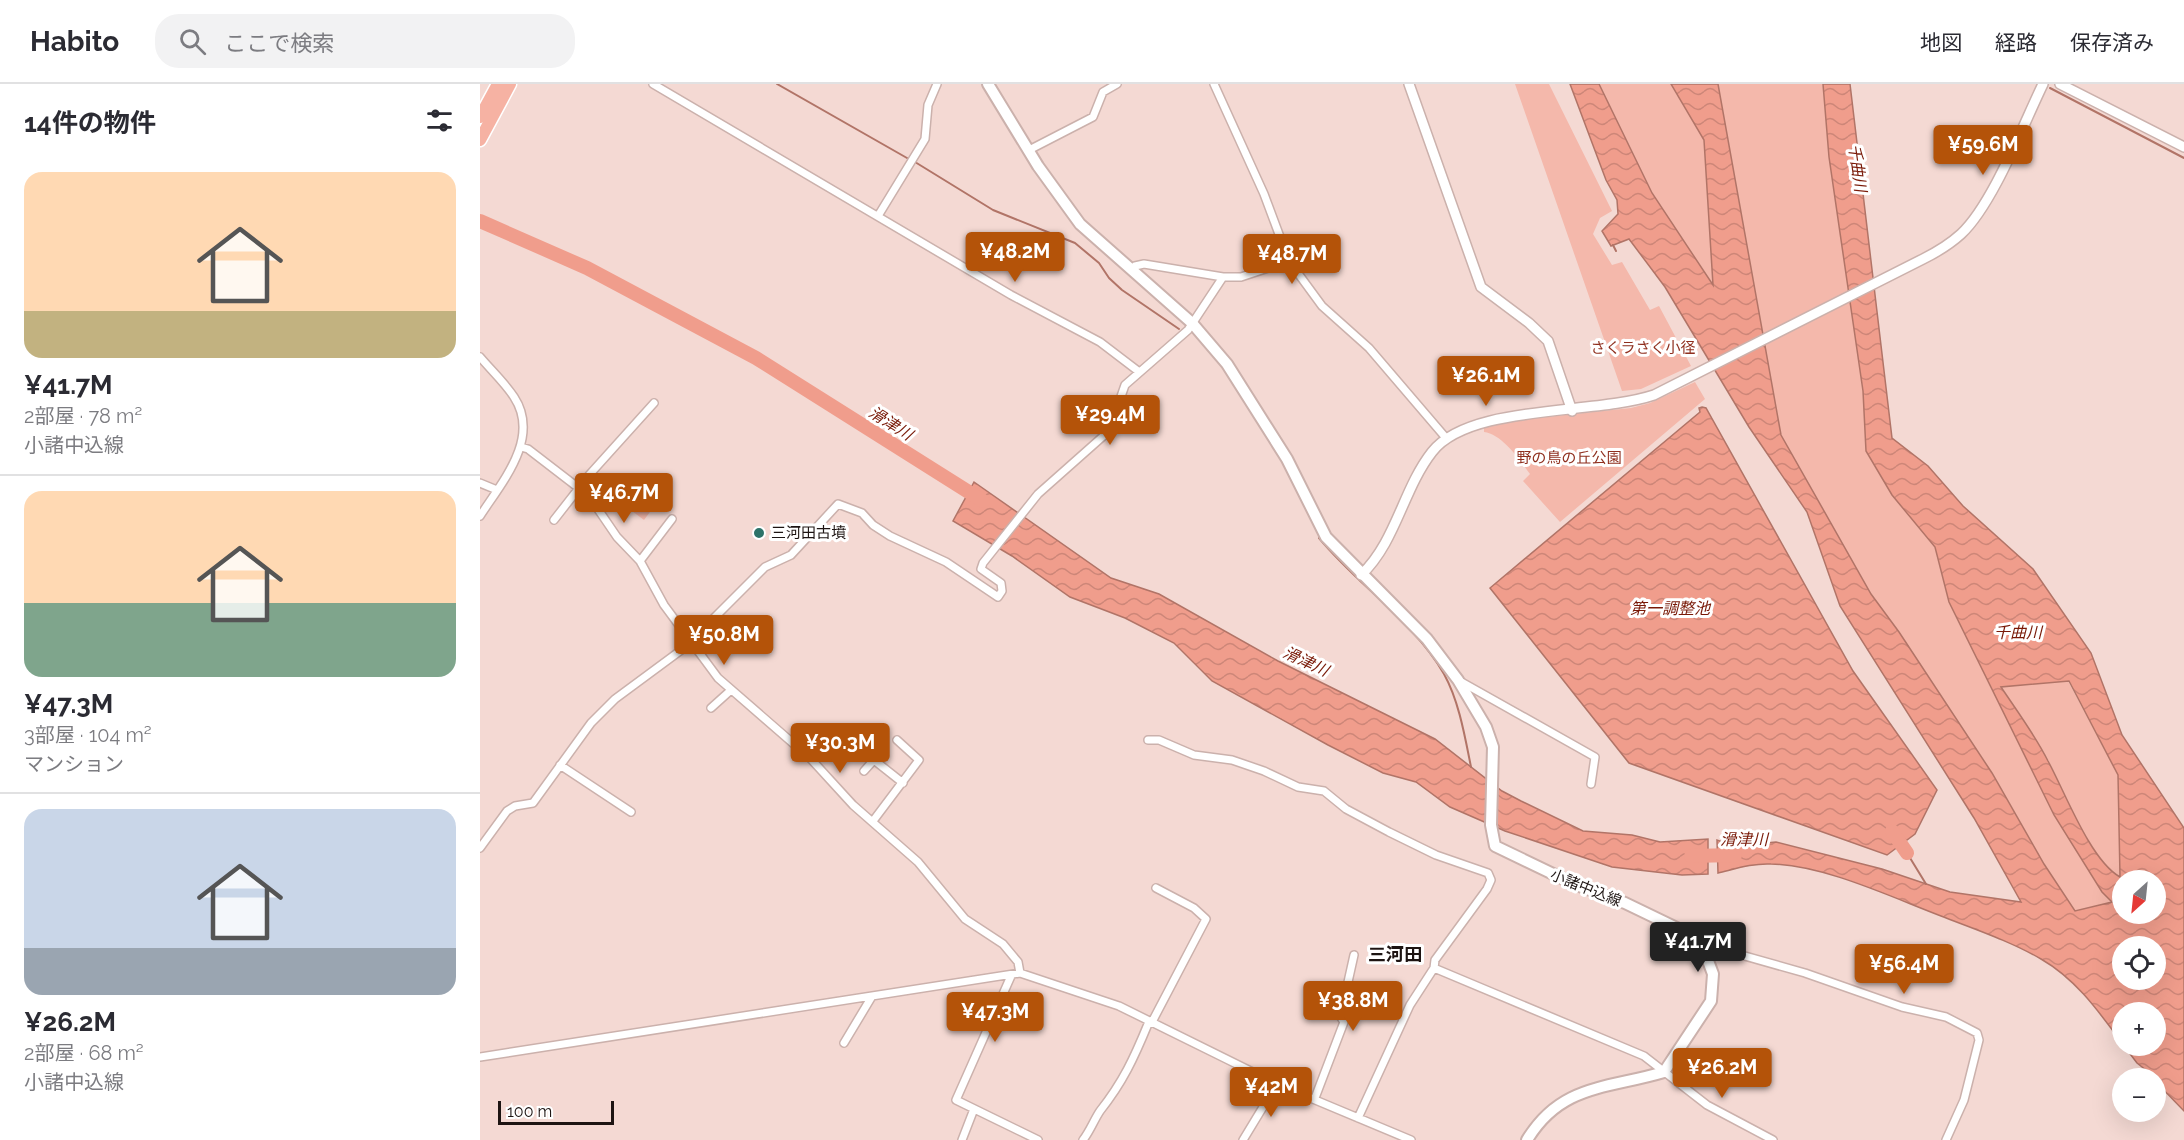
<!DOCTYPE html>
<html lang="ja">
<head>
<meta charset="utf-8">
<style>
  body { margin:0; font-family:Raleway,"Noto Sans JP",sans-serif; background:#f2f2f3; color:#2b2b33; height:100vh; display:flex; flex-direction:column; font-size:22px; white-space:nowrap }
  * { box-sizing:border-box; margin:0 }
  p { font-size:20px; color:#7c7c81 }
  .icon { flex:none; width:33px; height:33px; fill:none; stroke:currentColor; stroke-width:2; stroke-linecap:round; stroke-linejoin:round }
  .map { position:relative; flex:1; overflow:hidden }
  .panel { display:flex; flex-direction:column; background:#fff; width:480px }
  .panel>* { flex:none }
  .needle { width:39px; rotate:207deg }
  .tools { position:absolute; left:1632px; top:786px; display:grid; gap:12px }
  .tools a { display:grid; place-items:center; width:54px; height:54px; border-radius:50%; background:#fff; box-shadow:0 6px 24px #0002; font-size:30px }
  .scale { position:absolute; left:18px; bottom:15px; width:116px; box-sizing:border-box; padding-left:6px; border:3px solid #1d1412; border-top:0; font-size:16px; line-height:21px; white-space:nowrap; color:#1d1412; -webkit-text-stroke:4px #fff; paint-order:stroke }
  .price { position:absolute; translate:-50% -51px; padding:0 14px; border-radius:6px; background:#b45309; color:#fff; font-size:20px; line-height:39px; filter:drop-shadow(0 2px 3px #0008) }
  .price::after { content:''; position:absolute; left:50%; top:36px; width:18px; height:14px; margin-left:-9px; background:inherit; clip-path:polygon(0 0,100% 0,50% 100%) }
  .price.selected { background:#222; color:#fff }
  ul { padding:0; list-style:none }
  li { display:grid; align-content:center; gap:12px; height:318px; padding:0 24px }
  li+li { border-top:2px solid #e1e1e2 }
  li span { display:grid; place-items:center; height:186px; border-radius:18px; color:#555 }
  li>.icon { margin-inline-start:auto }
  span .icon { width:108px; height:108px; fill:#fffc; stroke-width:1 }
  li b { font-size:26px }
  h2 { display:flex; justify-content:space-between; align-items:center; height:72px; padding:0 24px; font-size:26px }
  header { display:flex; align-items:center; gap:36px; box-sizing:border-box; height:84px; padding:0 30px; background:#fff; border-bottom:2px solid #e1e1e2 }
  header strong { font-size:28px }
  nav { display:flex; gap:33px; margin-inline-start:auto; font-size:21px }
  .search { width:420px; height:54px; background:#f2f2f3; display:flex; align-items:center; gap:15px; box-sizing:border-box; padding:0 21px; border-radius:24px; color:#7c7c81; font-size:22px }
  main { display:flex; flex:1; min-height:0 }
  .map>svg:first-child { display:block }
  .green { fill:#f4b8ab }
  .water { fill:url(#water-waves); stroke:#b17467; stroke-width:1.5; fill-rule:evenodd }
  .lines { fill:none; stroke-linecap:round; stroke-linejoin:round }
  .stream { stroke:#b17467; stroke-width:2 }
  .river { stroke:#f09d8c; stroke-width:14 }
  .minor-casing { stroke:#cbb1ac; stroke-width:10 }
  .tertiary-casing { stroke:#cbb1ac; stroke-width:12 }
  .secondary-casing { stroke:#cbb1ac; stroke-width:14 }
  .trunk-casing { stroke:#fff; stroke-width:15 }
  .minor { stroke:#fff; stroke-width:7 }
  .tertiary { stroke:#fff; stroke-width:9 }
  .secondary { stroke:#fff; stroke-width:10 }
  .trunk { stroke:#f6b2a3; stroke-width:12 }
  .poi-dot { fill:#2d7369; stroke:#fff; stroke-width:2 }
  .labels { text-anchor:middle; stroke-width:6; stroke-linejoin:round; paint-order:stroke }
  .park-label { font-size:15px; fill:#8f2f1e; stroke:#fff }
  .poi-label { font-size:15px; fill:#1d1412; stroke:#fff; text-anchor:start }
  .street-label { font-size:15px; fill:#1d1412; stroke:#fff }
  .water-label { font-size:16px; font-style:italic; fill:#791907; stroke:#fff }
  .quarter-label { font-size:18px; font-weight:bold; fill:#1d1412; stroke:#fff }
</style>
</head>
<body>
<header>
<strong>Habito</strong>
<div class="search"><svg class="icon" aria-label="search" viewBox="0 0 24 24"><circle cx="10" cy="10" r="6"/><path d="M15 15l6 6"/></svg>ここで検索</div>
<nav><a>地図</a><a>経路</a><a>保存済み</a></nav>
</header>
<main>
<section class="panel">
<h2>14件の物件<svg class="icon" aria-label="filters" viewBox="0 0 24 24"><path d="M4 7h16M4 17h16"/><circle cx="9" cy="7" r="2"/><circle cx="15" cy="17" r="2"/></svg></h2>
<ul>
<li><span style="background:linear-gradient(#ffd9b3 75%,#c2b280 0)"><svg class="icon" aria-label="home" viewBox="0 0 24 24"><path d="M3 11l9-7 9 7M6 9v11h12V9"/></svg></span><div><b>¥41.7M</b><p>2部屋 · 78 m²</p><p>小諸中込線</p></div></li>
<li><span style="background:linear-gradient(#ffd9b3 60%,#7fa58c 0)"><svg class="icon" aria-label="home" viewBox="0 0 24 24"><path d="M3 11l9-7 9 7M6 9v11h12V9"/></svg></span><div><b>¥47.3M</b><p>3部屋 · 104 m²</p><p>マンション</p></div></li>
<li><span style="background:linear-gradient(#c9d6e8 75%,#9aa5b1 0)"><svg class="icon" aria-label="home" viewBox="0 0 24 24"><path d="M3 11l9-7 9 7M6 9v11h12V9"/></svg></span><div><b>¥26.2M</b><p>2部屋 · 68 m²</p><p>小諸中込線</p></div></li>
</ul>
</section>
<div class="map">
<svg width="1704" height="1056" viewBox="0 0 1704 1056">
  <defs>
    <pattern id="water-waves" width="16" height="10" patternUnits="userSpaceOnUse" patternTransform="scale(1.5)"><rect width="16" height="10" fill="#f09d8c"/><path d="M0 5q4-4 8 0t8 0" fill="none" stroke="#cd8678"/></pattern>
  </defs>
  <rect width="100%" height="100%" fill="#f4d9d3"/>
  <path class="green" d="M1035,0h34l63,127 -12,7 -7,16 19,31 10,-3 28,48 9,-4 32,60 -50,23 -19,2z
    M1119,0h72l33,56 9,146 -61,-93z
    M1238,0h105l6,73 34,234 3,60 26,44 43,52 14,55 105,213 48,77 11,10 -38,9 -31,-47 -52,-91 -93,-141 -28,-38 -90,-159z
    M1215,298l10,17 -145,123 -37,-41 7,-7c-10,-14 -28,-40 -46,-42v-6l22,-5 125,-13 19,-5z
    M168,397l16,12 -20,27 -16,-12z
    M1588,597l50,94 2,102c-30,-18 -55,-84 -72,-117 -14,-25 -32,-49 -47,-74z"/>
  <path class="water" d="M1090,0h29l53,109 61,92 -9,-145 -33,-56h47l63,351 90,159 28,38 93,141 52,91 31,47 37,-9 -10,-10 -48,-77 -105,-213 -14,-55 -43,-52 -26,-44 -3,-60 -34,-234 -6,-73h27l42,354 36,28 35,40 70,63 58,84 31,82 62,93v283l-28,-29v-4l-19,-15 -13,-17h32v-34h-34v31c-23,-31 -46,-64 -81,-84 -31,-18 -67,-30 -100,-43 -50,-19 -117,-51 -170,-52 -18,-1 -36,5 -53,9l-1,-33 17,6 42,-4 106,27 68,23 71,10 -47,-84 -134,-212 -33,-94 -58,-85 -84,-140 -36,-48 -18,7 -9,-15 16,-17 -1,-14 -11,-20zM1589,597l49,94 2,102c-30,-17 -55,-85 -72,-116 -13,-26 -31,-50 -47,-74zM1642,796h34v34h-34zM1642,862h34v34h-34z
    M1222,323l4,1 147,263 84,119 -22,44 -28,21 -258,-92 -139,-175 210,-176 -1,-4z
    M494,398l137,96 48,16 119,67 157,78 67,52 19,10 62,30 49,4 28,7 48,-3v35l-26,1 -70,-8 -107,-36 -55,-24 -34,-25 -33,-9 -55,-28 -116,-64 -38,-38 -49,-25 -55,-21 -58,-41 -59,-35z"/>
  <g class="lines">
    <path class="stream" d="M297,0l130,74
      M1570,4l134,70
      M435,78l78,48 82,33 24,20 10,15 13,12 57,39
      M1133,161l3,6
      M839,454c38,46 96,85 125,136 15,27 21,63 27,93
      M1427,769l19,31"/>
    <path class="river" d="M0,137l107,47 169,90 227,143
      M1412,747l15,22
      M1211,772l44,-1"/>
    <g class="minor-casing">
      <path id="minor" d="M173,0l358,211 89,47 38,29
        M734,0l50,110 25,67 33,45 47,42 77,90
        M549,66l64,-33 10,-25 14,-8
        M398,132l47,-77 3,-34 9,-21
        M651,186l4,-4 9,-2 79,13
        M0,273c11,13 25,26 34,40 27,41 -12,85 -34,119
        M41,363l7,2 61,47 28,41 23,24 24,44 54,73 92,80 43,47 65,57 47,57 38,25 15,18 2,11
        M0,399l17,7
        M74,436l36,-46 64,-71
        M160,477l32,-42
        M978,596l137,77 -4,27
        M231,624l20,-18
        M668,656h11l35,15 38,5 32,11 34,16 26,4 22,18 43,23 47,23 52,18 3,7 -4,9 -52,71 -1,8 210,88 63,49 66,35
        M394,676l29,23
        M80,681l71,47
        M384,687l17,-19
        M393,737l46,-61 -22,-20
        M0,764l27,-37 8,-5 18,-3 58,-80 24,-24 69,-51 81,-81 26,-12 47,-51 24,9 11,12 17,11 56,26 52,35 4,-6 -1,-8 -20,-14 2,-6 55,-69 71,-63 16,-46 63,-55 35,-53h18l48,-16
        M1224,866l9,-3 92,26 97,34 44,10 31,16 2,7 -15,60 -18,40
        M531,892l-55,124 82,40
        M364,959l27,-45
        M0,973l540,-84 99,33 158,78 134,56
        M835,1014l29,-76 -6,-9 6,-13 10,-45
        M878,1034l52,-113 24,-37
        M482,1056l12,-31
        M603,1056c7,-9 11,-20 17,-29 23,-29 34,-53 48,-87l4,-2 54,-103 -12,-11 -38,-20
        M763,1056l34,-56"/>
    </g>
    <g class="tertiary-casing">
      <path id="tertiary" d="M929,0l72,203 48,36 19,18 24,70
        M1580,0l124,63
        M881,491c35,-33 42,-86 71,-123 37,-48 162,-37 222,-57l269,-136c14,-7 27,-15 38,-25 32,-30 62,-109 82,-150"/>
    </g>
    <g class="secondary-casing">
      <path id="secondary" d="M508,0l50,82 42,58 112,99 35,41 60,95 39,78 101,102 31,41 28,47 7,20 -2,78 4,21 79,38 51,19 58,28 21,19 9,24 -2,27 -47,71c-57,17 -103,12 -137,68"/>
    </g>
    <g class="trunk-casing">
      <path id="trunk" d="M0,33l18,-33
        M0,56l30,-56"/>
    </g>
    <use href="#minor" class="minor"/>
    <use href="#tertiary" class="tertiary"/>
    <use href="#secondary" class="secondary"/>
    <use href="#trunk" class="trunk"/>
  </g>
  <circle class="poi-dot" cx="279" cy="449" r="6"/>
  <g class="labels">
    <g class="park-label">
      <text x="1163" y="269">さくラさく小径</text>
      <text x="1089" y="379">野の鳥の丘公園</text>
    </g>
    <g class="poi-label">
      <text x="291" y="454">三河田古墳</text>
    </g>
    <g class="street-label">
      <text transform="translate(1106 804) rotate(22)" y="5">小諸中込線</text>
    </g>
    <g class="water-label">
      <text transform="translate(1378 84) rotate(82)" y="6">千曲川</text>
      <text transform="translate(411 339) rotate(32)" y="6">滑津川</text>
      <text x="1190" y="530">第一調整池</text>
      <text x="1538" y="554">千曲川</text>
      <text transform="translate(826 577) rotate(25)" y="6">滑津川</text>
      <text x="1264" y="761">滑津川</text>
    </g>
    <g class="quarter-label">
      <text x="915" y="877">三河田</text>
    </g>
  </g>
</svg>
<div class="tools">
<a><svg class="needle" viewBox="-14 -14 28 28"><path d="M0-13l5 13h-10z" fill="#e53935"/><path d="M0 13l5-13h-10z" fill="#7c7c81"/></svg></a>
<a><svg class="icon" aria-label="locate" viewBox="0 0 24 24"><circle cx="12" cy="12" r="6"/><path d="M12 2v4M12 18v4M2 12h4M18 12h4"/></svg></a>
<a>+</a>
<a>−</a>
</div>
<div class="scale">100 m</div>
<b class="price" style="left:1503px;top:92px">¥59.6M</b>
<b class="price" style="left:535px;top:199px">¥48.2M</b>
<b class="price" style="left:812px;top:201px">¥48.7M</b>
<b class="price" style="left:1006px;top:323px">¥26.1M</b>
<b class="price" style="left:630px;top:362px">¥29.4M</b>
<b class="price" style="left:144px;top:440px">¥46.7M</b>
<b class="price" style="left:244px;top:582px">¥50.8M</b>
<b class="price" style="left:360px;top:690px">¥30.3M</b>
<b class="price selected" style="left:1218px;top:889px">¥41.7M</b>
<b class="price" style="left:1424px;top:911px">¥56.4M</b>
<b class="price" style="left:873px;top:948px">¥38.8M</b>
<b class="price" style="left:515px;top:959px">¥47.3M</b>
<b class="price" style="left:1242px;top:1015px">¥26.2M</b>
<b class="price" style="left:791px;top:1034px">¥42M</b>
</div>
</main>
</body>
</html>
